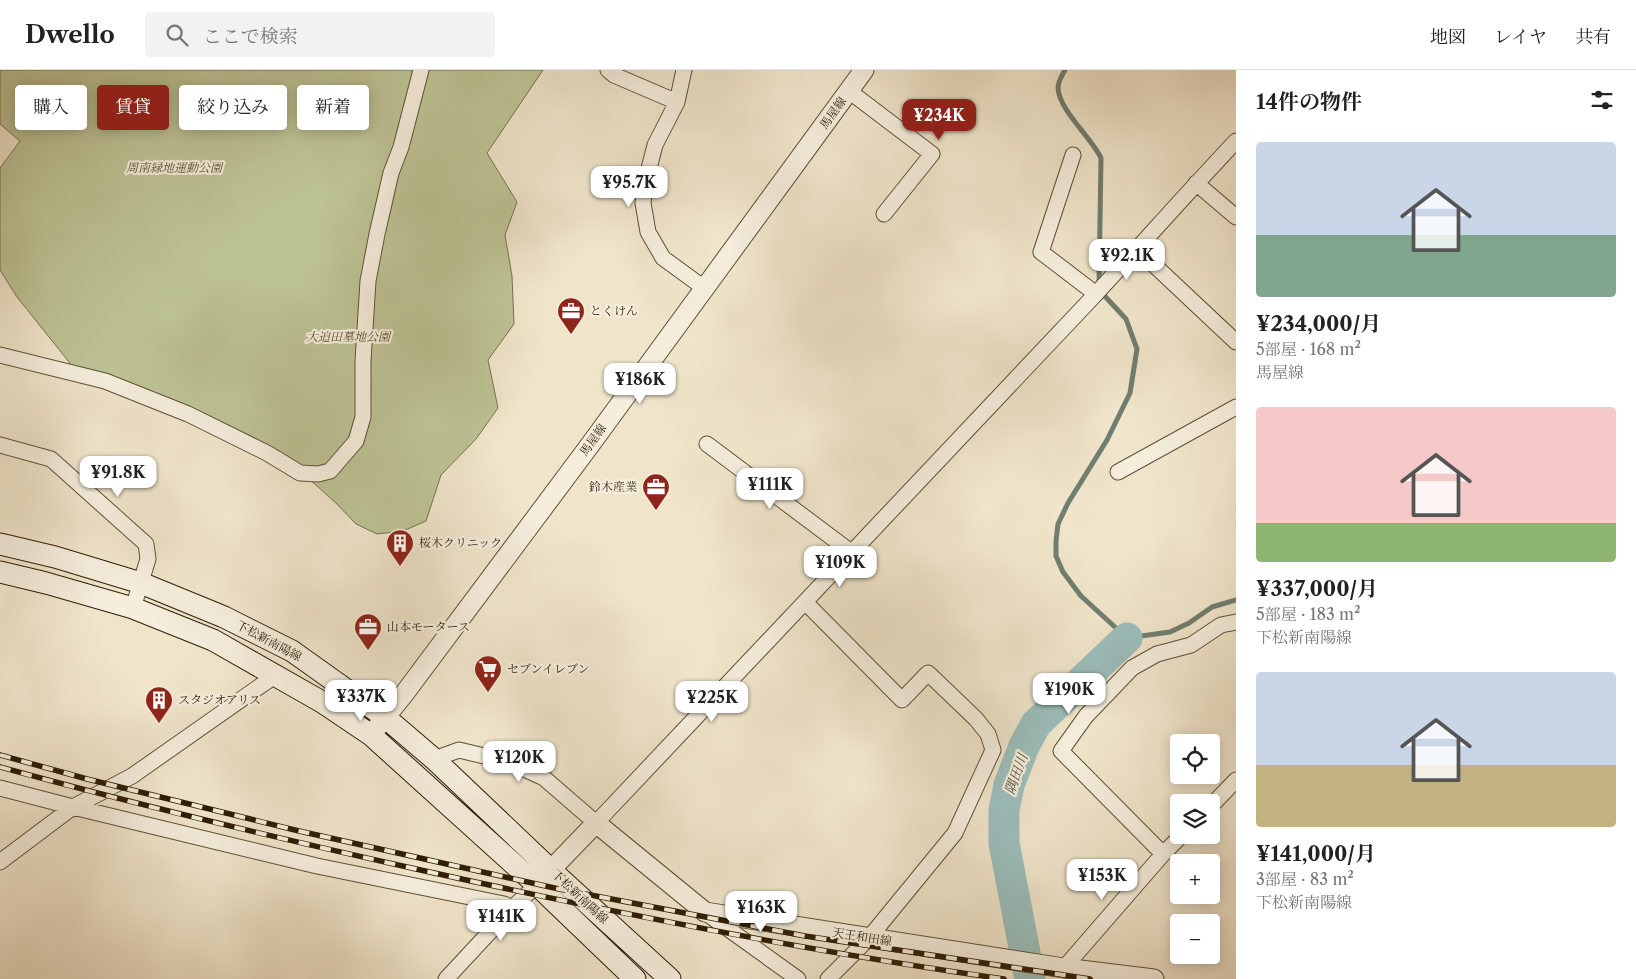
<!DOCTYPE html>
<html lang="ja">
<head>
<meta charset="utf-8">
<style>
  body { margin:0; font-family:"Libre Caslon Text","Noto Serif JP",serif; background:#f2f2f2; color:#222; height:100vh; display:flex; flex-direction:column; font-size:19px; white-space:nowrap }
  * { box-sizing:border-box; margin:0 }
  p { font-size:16px; color:#767676 }
  .icon { flex:none; width:28px; height:28px; fill:none; stroke:currentColor; stroke-width:2; stroke-linecap:round; stroke-linejoin:round }
  .map { position:relative; flex:1; overflow:hidden }
  .drawer { display:flex; flex-direction:column; background:#fff; width:400px }
  .drawer>* { flex:none }
  .guide { position:absolute; left:15px; top:15px; width:475px; height:45px; display:flex; gap:10px }
  .buttons { position:absolute; left:1170px; top:664px; display:grid; gap:10px }
  .buttons a { display:grid; place-items:center; width:50px; height:50px; border-radius:5px; background:#fff; box-shadow:0 2px 12px #0003; font-size:25px }
  .price { position:absolute; translate:-50% -42px; padding:0 11px; border-radius:10px; background:#fff; color:#222; font-size:16px; line-height:32px; filter:drop-shadow(0 1px 2px #0008) }
  .price::after { content:''; position:absolute; left:50%; top:30px; width:15px; height:11px; margin-left:-8px; background:inherit; clip-path:polygon(0 0,100% 0,50% 100%) }
  .price.on { background:#8f2418; color:#fff }
  ul { padding:0; list-style:none }
  li { display:grid; align-content:center; gap:10px; height:265px; padding:0 20px }
  li span { display:grid; place-items:center; height:155px; border-radius:5px; color:#555 }
  li>.icon { margin-inline-start:auto }
  span .icon { width:90px; height:90px; fill:#fffc; stroke-width:1 }
  li b { font-size:21px }
  h2 { display:flex; justify-content:space-between; align-items:center; height:60px; padding:0 20px; font-size:21px }
  .chip { padding:0 18px; border-radius:5px; background:#fff; box-shadow:0 2px 12px #0003; font-size:18px; line-height:45px }
  .chip.on { background:#8f2418; color:#fff }
  header { display:flex; align-items:center; gap:30px; box-sizing:border-box; height:70px; padding:0 25px; background:#fff; border-bottom:1px solid #e0e0e0 }
  header strong { font-size:24px }
  nav { display:flex; gap:28px; margin-inline-start:auto; font-size:18px }
  .search { width:350px; height:45px; background:#f2f2f2; display:flex; align-items:center; gap:12px; box-sizing:border-box; padding:0 18px; border-radius:5px; color:#767676; font-size:19px }
  main { display:flex; flex:1; min-height:0 }
  .map>svg:first-child { display:block }
  .green { fill:#bdc395; stroke:#76704c }
  .lines { fill:none; stroke-linecap:round; stroke-linejoin:round }
  .stream { stroke:#707e71; stroke-width:5 }
  .river { stroke:#9bbebb; stroke-width:31 }
  .minor-casing { stroke:#5f4f35; stroke-width:17 }
  .tertiary-casing { stroke:#5f4f35; stroke-width:21 }
  .secondary-casing { stroke:#2f1d03; stroke-width:23 }
  .minor { stroke:#f5eedd; stroke-width:15 }
  .tertiary { stroke:#f5eedd; stroke-width:19 }
  .secondary { stroke:#f5eedd; stroke-width:21 }
  .rail-casing { stroke:#2f1d03; stroke-width:5.5 }
  .rail { stroke:#f5eedd; stroke-width:4; stroke-dasharray:11; stroke-linecap:butt }
  .labels { text-anchor:middle; stroke-width:4.5; stroke-linejoin:round; paint-order:stroke }
  .street-label { font-size:12px; fill:#2f1d03; stroke:#f5eedd }
  .park-label { font-size:12px; font-style:italic; fill:#5a4f2f; stroke:#f5eedd }
  .poi-label { font-size:12px; fill:#2f1d03; stroke:#f5eedd; text-anchor:start }
  .water-label { font-size:14px; font-style:italic; fill:#555543; stroke:#f5eedd }
</style>
</head>
<body>
<header>
<strong>Dwello</strong>
<div class="search"><svg class="icon" aria-label="search" viewBox="0 0 24 24"><circle cx="10" cy="10" r="6"/><path d="M15 15l6 6"/></svg>ここで検索</div>
<nav><a>地図</a><a>レイヤ</a><a>共有</a></nav>
</header>
<main>
<div class="map">
<svg width="1236" height="909" viewBox="0 0 1236 909">
  <rect width="100%" height="100%" fill="#f0e5cb"/>
  <filter id="stains"><feTurbulence type="fractalNoise" baseFrequency=".004" numOctaves="4"/><feColorMatrix values="0 0 0 0 .2 0 0 0 0 .09 0 0 0 0 .02 0 0 0 .5 -.17"/></filter>
  <radialGradient id="worn" r=".72"><stop offset=".6" stop-color="#630" stop-opacity="0"/><stop offset="1" stop-color="#630" stop-opacity=".3"/></radialGradient>
  <path class="green" d="M0,0h543l-56,83 30,49 -12,33 7,41 2,48 -26,36 10,48 -22,31 -35,36 -15,46 -23,10 -26,3 -21,-10 -19,-20 -30,-27 -68,-38 -162,-67 -60,-75 -17,-27v-102l20,-27 -20,-17z"/>
  <g class="lines">
    <path class="stream" d="M1065,0c-3,5 -7,13 -7,18 1,22 33,49 43,70l-2,127
      M1101,222l25,27 11,30 -7,44 -23,47 -39,63 -10,21 -2,17v15l7,16 18,24 46,42 43,-6 19,-9 23,-16 24,-7"/>
    <path class="river" d="M1030,909l-26,-136v-33l5,-25 15,-39 12,-22 91,-86"/>
    <g class="minor-casing">
      <path id="minor" d="M608,0l6,5 63,27
        M684,0l-7,32 -22,43 -10,39 -2,19 5,29 15,26 41,30
        M849,21l83,63 -48,60
        M1073,85l-32,97 55,42
        M1196,113l40,34
        M1136,178l100,94
        M0,285l105,26 83,33 79,39 33,20 18,1 12,-3 26,-30 7,-24v-56l5,-80 9,-47 14,-61 10,-26 20,-77
        M707,374l144,108
        M0,375l51,14 95,85 2,15 -15,49
        M1118,402l118,-65
        M806,533l96,97 26,-27 48,46 12,15 5,16 -38,83 -86,105 -41,41
        M434,689l25,-9 50,12 35,16 52,45c167,-175 332,-351 497,-526 48,-52 95,-105 143,-156
        M0,718l73,19 244,59 187,38 8,4
        M1211,736l25,-26
        M1163,784l-102,-103 25,-35 46,-48 25,-14 34,-9 30,-20 15,-3
        M0,792l73,-55 59,-31 144,-101
        M706,843l92,66
        M1064,898l99,-114 19,-19
        M446,909l66,-71 25,-23"/>
    </g>
    <g class="tertiary-casing">
      <path id="tertiary" d="M371,665l33,-41 186,-249 274,-375
        M541,810l55,-57 109,89 359,56 90,11"/>
    </g>
    <g class="secondary-casing">
      <path id="secondary" d="M0,474l55,13 86,26 83,34 68,34 94,67 48,41 118,112 118,108
        M0,502l46,11 87,25 80,32 109,62 49,33 166,150 98,94"/>
    </g>
    <use href="#minor" class="minor"/>
    <use href="#tertiary" class="tertiary"/>
    <use href="#secondary" class="secondary"/>
    <g class="rail-casing">
      <path id="rail" d="M0,685l87,24 212,52 260,58 246,47 285,43
        M0,697c137,38 277,71 416,102 194,43 390,82 588,110"/>
    </g>
    <use href="#rail" class="rail"/>
  </g>
  <defs>
    <g id="office-pin" transform="scale(1.4375)"><path d="M0 17L-7.5 6A9.5 9.5 0 1 1 7.5 6Z" fill="#8f2418" stroke="#f5eedd"/><path d="M-6-3h4V-5.5h4V-3h4V5H-6ZM-1-4.5V-3h2v-1.5ZM-6 0V1H6V0Z" fill="#fff"/></g>
    <g id="building-pin" transform="scale(1.4375)"><path d="M0 17L-7.5 6A9.5 9.5 0 1 1 7.5 6Z" fill="#8f2418" stroke="#f5eedd"/><path d="M-4-6H4V6H1V3H-1V6H-4ZM-2.5-4.3h1.7v1.8h-1.7ZM.8-4.3h1.7v1.8H.8ZM-2.5-1h1.7V.8h-1.7ZM.8-1h1.7V.8H.8Z" fill="#fff"/></g>
    <g id="supermarket-pin" transform="scale(1.4375)"><path d="M0 17L-7.5 6A9.5 9.5 0 1 1 7.5 6Z" fill="#8f2418" stroke="#f5eedd"/><path d="M-6-5.5h2.5l.6 2H6L4.5 2H-2.5L-4.4-4H-6ZM-1.5 3.2a1.3 1.3 0 1 0 .1 0ZM3 3.2a1.3 1.3 0 1 0 .1 0Z" fill="#fff"/></g>
  </defs>
  <g fill-rule="evenodd">
    <use href="#office-pin" x="571" y="241"/>
    <use href="#office-pin" x="656" y="417"/>
    <use href="#building-pin" x="400" y="473"/>
    <use href="#office-pin" x="368" y="557"/>
    <use href="#supermarket-pin" x="488" y="599"/>
    <use href="#building-pin" x="159" y="630"/>
  </g>
  <g class="labels">
    <g class="street-label">
      <text transform="translate(833 43) rotate(-54)" y="4">馬屋線</text>
      <text transform="translate(593 370) rotate(-54)" y="4">馬屋線</text>
      <text transform="translate(269 571) rotate(28)" y="4">下松新南陽線</text>
      <text transform="translate(580 827) rotate(43)" y="4">下松新南陽線</text>
      <text transform="translate(862 867) rotate(9)" y="4">天王和田線</text>
    </g>
    <g class="park-label">
      <text x="174" y="102">周南緑地運動公園</text>
      <text x="348" y="271">大迫田墓地公園</text>
    </g>
    <g class="poi-label">
      <text x="590" y="245">とくけん</text>
      <text x="637" y="421" text-anchor="end">鈴木産業</text>
      <text x="419" y="477">桜木クリニック</text>
      <text x="387" y="561">山本モータース</text>
      <text x="507" y="603">セブンイレブン</text>
      <text x="178" y="634">スタジオアリス</text>
    </g>
    <g class="water-label">
      <text transform="translate(1016 704) rotate(-70)" y="5">隅田川</text>
    </g>
  </g>
  <rect width="100%" height="100%" filter="url(#stains)"/>
  <rect width="100%" height="100%" fill="url(#worn)"/>
</svg>
<div class="buttons">
<a><svg class="icon" aria-label="locate" viewBox="0 0 24 24"><circle cx="12" cy="12" r="6"/><path d="M12 2v4M12 18v4M2 12h4M18 12h4"/></svg></a>
<a><svg class="icon" aria-label="layers" viewBox="0 0 24 24"><path d="M12 4l9 5-9 5-9-5zM3 14l9 5 9-5"/></svg></a>
<a>+</a>
<a>−</a>
</div>
<b class="price on" style="left:939px;top:71px">¥234K</b>
<b class="price" style="left:629px;top:138px">¥95.7K</b>
<b class="price" style="left:1127px;top:211px">¥92.1K</b>
<b class="price" style="left:640px;top:335px">¥186K</b>
<b class="price" style="left:118px;top:428px">¥91.8K</b>
<b class="price" style="left:770px;top:440px">¥111K</b>
<b class="price" style="left:840px;top:518px">¥109K</b>
<b class="price" style="left:1069px;top:645px">¥190K</b>
<b class="price" style="left:361px;top:652px">¥337K</b>
<b class="price" style="left:712px;top:653px">¥225K</b>
<b class="price" style="left:519px;top:713px">¥120K</b>
<b class="price" style="left:1102px;top:831px">¥153K</b>
<b class="price" style="left:761px;top:863px">¥163K</b>
<b class="price" style="left:501px;top:872px">¥141K</b>
<div class="guide">
<a class="chip">購入</a>
<a class="chip on">賃貸</a>
<a class="chip">絞り込み</a>
<a class="chip">新着</a>
</div>
</div>
<section class="drawer">
<h2>14件の物件<svg class="icon" aria-label="filters" viewBox="0 0 24 24"><path d="M4 7h16M4 17h16"/><circle cx="9" cy="7" r="2"/><circle cx="15" cy="17" r="2"/></svg></h2>
<ul>
<li><span style="background:linear-gradient(#c9d6e8 60%,#7fa58c 0)"><svg class="icon" aria-label="home" viewBox="0 0 24 24"><path d="M3 11l9-7 9 7M6 9v11h12V9"/></svg></span><div><b>¥234,000/月</b><p>5部屋 · 168 m²</p><p>馬屋線</p></div></li>
<li><span style="background:linear-gradient(#f6c9c9 75%,#8fb573 0)"><svg class="icon" aria-label="home" viewBox="0 0 24 24"><path d="M3 11l9-7 9 7M6 9v11h12V9"/></svg></span><div><b>¥337,000/月</b><p>5部屋 · 183 m²</p><p>下松新南陽線</p></div></li>
<li><span style="background:linear-gradient(#c9d6e8 60%,#c2b280 0)"><svg class="icon" aria-label="home" viewBox="0 0 24 24"><path d="M3 11l9-7 9 7M6 9v11h12V9"/></svg></span><div><b>¥141,000/月</b><p>3部屋 · 83 m²</p><p>下松新南陽線</p></div></li>
</ul>
</section>
</main>
</body>
</html>
